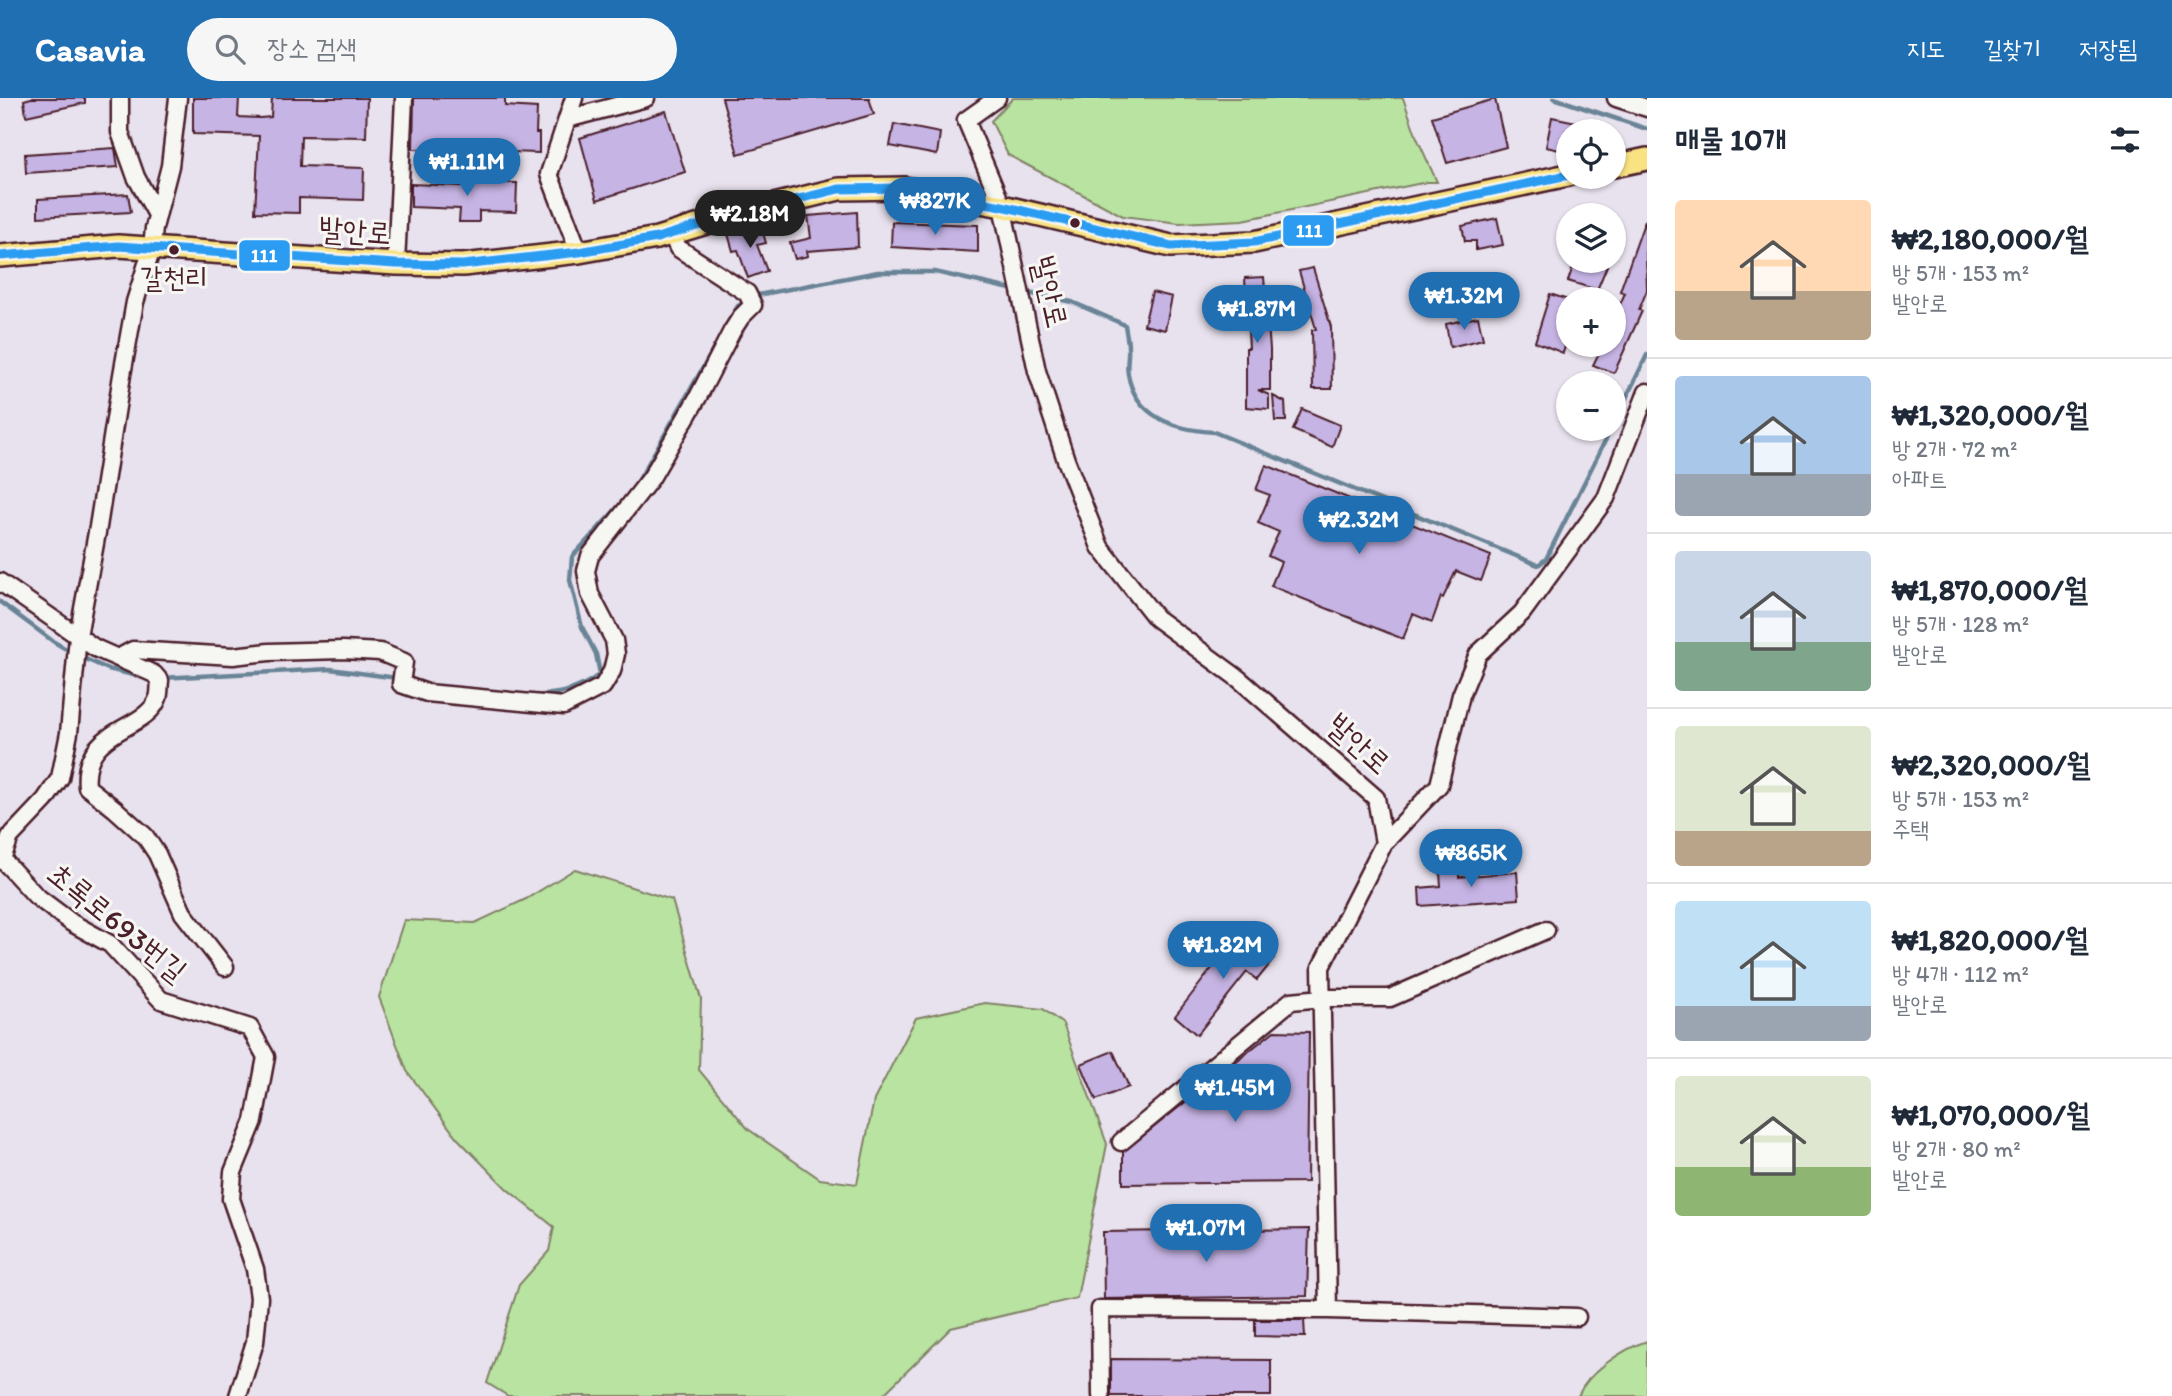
<!DOCTYPE html>
<html lang="ko">
<head>
<meta charset="utf-8">
<style>
  body { margin:0; font-family:Itim,"Poor Story",sans-serif; background:#f6f6f7; color:#1f2937; height:100vh; display:flex; flex-direction:column; font-size:26px; white-space:nowrap }
  * { box-sizing:border-box; margin:0 }
  p { font-size:23px; color:#747a83 }
  .icon { flex:none; width:38px; height:38px; fill:none; stroke:currentColor; stroke-width:2; stroke-linecap:round; stroke-linejoin:round }
  .map { position:relative; flex:1; overflow:hidden }
  .drawer { display:flex; flex-direction:column; background:#fff; width:525px }
  .drawer>* { flex:none }
  .tools { position:absolute; left:1556px; top:21px; display:grid; gap:14px }
  .tools a { display:grid; place-items:center; width:70px; height:70px; border-radius:50%; background:#fff; box-shadow:0 2px 5px #0004; font-size:35px }
  .price { position:absolute; translate:-50% -60px; padding:0 16px; border-radius:24px; background:#1f6fb2; color:#fff; font-size:23px; line-height:46px; filter:drop-shadow(0 2px 4px #0008) }
  .price::after { content:''; position:absolute; left:50%; top:42px; width:21px; height:16px; margin-left:-10px; background:inherit; clip-path:polygon(0 0,100% 0,50% 100%) }
  .price.selected { background:#222; color:#fff }
  ul { padding:0; list-style:none }
  li { display:flex; align-items:center; gap:21px; height:175px; padding:0 28px }
  li+li { border-top:2px solid #e0e1e3 }
  li span { display:grid; place-items:center; flex:none; width:196px; height:140px; border-radius:7px; color:#555 }
  li>.icon { margin-inline-start:auto }
  span .icon { width:84px; height:84px; fill:#fffc; stroke-width:1 }
  li b { font-size:30px }
  h2 { display:flex; justify-content:space-between; align-items:center; height:84px; padding:0 28px; font-size:30px }
  header { display:flex; align-items:center; gap:42px; box-sizing:border-box; height:98px; padding:0 35px; background:#1f6fb2; color:#fff }
  header strong { font-size:33px }
  nav { display:flex; gap:38px; margin-inline-start:auto; font-size:24px }
  .search { width:490px; height:63px; background:#f6f6f7; display:flex; align-items:center; gap:18px; box-sizing:border-box; padding:0 24px; border-radius:38px; color:#747a83; font-size:26px }
  main { display:flex; flex:1; min-height:0 }
  .map>svg:first-child { display:block }
  .green { fill:#b8e3a1; stroke:#818166; stroke-width:2 }
  .lines { fill:none; stroke-linecap:round; stroke-linejoin:round }
  .stream { stroke:#698496; stroke-width:4.5 }
  .building { fill:#c6b4e4; stroke:#4a1f2b; stroke-width:2 }
  .minor-casing { stroke:#4a1f2b; stroke-width:21 }
  .major-casing { stroke:#4a1f2b; stroke-width:26 }
  .minor { stroke:#f6f6f2; stroke-width:16 }
  .major { stroke:#f8e281; stroke-width:21 }
  .bus-1-casing { stroke:#f6f6f2; stroke-width:14 }
  .bus-1 { stroke:#2c9cf2; stroke-width:9 }
  .bus-dot { fill:#4a1f2b; stroke:#f6f6f2; stroke-width:2.5 }
  .labels { text-anchor:middle; stroke-width:6; stroke-linejoin:round; paint-order:stroke }
  .bus-label { font-size:28px; fill:#4a1f2b; stroke:#f6f6f2 }
  .street-label { font-size:30px; fill:#4a1f2b; stroke:#f6f6f2 }
  .line-badge { stroke:#f6f6f2; stroke-width:2.5 }
  .badge-label { font-size:19px; text-anchor:middle; font-weight:bold; fill:#fff }
</style>
</head>
<body>
<header>
<strong>Casavia</strong>
<div class="search"><svg class="icon" aria-label="search" viewBox="0 0 24 24"><circle cx="10" cy="10" r="6"/><path d="M15 15l6 6"/></svg>장소 검색</div>
<nav><a>지도</a><a>길찾기</a><a>저장됨</a></nav>
</header>
<main>
<div class="map">
<svg width="1647" height="1298" viewBox="0 0 1647 1298">
  <rect width="100%" height="100%" fill="#e8e2ee"/>
  <filter id="ink" filterUnits="userSpaceOnUse"><feTurbulence type="fractalNoise" baseFrequency=".0143" numOctaves="2"/><feDisplacementMap in="SourceGraphic" scale="14" xChannelSelector="R" yChannelSelector="G"/><feConvolveMatrix kernelMatrix="1 2 1 2 8 2 1 2 1" color-interpolation-filters="sRGB"/></filter>
  <g filter="url(#ink)">
    <path class="green" d="M1013,0h390l14,40 20,44h-10l-184,38 -64,3 -56,-7 -115,-61 -17,-34z
      M575,771l97,31 29,99 -2,71 49,59 72,50 37,5 17,-84 42,-82 69,-15 58,6 20,15 44,120 -30,154 -126,30 -69,68h-374l-21,-13 32,-98 30,-34 5,-24 -47,-38 -50,-51 -50,-67 -28,-74 25,-77 71,3 51,-24z
      M1647,1243v55h-69c10,-24 45,-47 69,-55z"/>
    <g class="lines">
      <path class="stream" d="M1554,0l93,31
        M1023,194l49,10 53,23c1,7 3,15 3,22 1,9 -2,18 0,27 7,43 48,56 86,58l324,133 8,-6 65,-130
        M727,227l11,-19 20,-11 120,-23h57l80,18
        M1614,325l33,-68
        M637,385l84,-147
        M0,504l54,40 19,11
        M81,559l27,12 38,9
        M161,580l169,-9 67,9
        M533,598c26,-2 45,-5 67,-22l-4,-20 -14,-27 -12,-47 2,-23 56,-61"/>
    </g>
    <path class="building" d="M31,0h54v5l-59,13 -2,-16z
      M193,0h46l-1,19 22,1 11,-1 1,-19h95l-1,39 -65,-1 -1,30 64,2 -1,32 -64,-2v15l-44,-1 4,-76 -66,-2z
      M414,0h91v8l32,2 -1,25h3v20l-126,-4z
      M722,0h147l5,16 -136,40z
      M1495,1l11,48 -59,16 -15,-46z
      M666,13l19,61 -88,28 -17,-62z
      M1552,19l44,9v5h-28v21l-22,-5z
      M894,26l46,9 -3,22 -47,-9z
      M115,50l3,19 -92,6 -1,-19z
      M461,84l56,1 -1,29 -37,-1v11h-20l1,-13 -49,-2v-23l50,2z
      M128,96l3,18 -93,5v-18z
      M857,114l1,35 -51,4 1,5 -13,3 -5,-16 21,-5 -3,-22z
      M1497,120l6,27 -27,5v-9h-11l-3,-15z
      M1645,122l2,70 -8,20 3,1 -28,62 -21,-8 10,-20h11v-27l11,-25 -5,-2z
      M892,124l86,3v27l-87,-5z
      M761,128l5,17 -9,2 10,26 -19,7 -10,-28 -5,1 -5,-17z
      M1575,163h34l-12,29 -29,-9z
      M1313,170l18,59 1,62h-19l-1,-59 4,-1 -17,-58z
      M1264,179l6,72v41h-12l11,5v14l-23,-2v-59h3l-4,-70z
      M1152,194l20,5 -7,33 -21,-5z
      M1550,196l18,6v37l-5,16 -28,-11z
      M1478,219l5,22 -33,8 -4,-23z
      M1273,298l12,6 1,19h-11z
      M1302,311l38,16 -8,22 -39,-17z
      M1266,367l225,91 -10,25 -25,-10 -13,27 -2,-1 -9,25 -19,-8 -10,25 -132,-53 10,-24 -13,-6 11,-24 -21,-9 12,-28 -14,-5z
      M1459,773v6l58,-5 2,27 -99,7 -1,-18 22,-2 -1,-13z
      M1240,834l34,27 -17,21 -10,-8 -50,63 -22,-19z
      M1274,933l35,1 -2,150 -184,2v-32z
      M1113,953l16,36 -33,13 -15,-36z
      M1309,1131l-2,67 -203,3 -1,-67z
      M1255,1222h49l1,17 -50,-1z
      M1111,1261l160,1v36h-160z"/>
    <g class="lines">
      <g class="minor-casing">
        <path id="minor" d="M120,0v34l16,45 21,38
          M178,0l-8,68 -16,62 -2,20 -17,54 -13,73 -24,152 -20,109 -9,97 -9,45 -15,22 -35,37 -8,22 34,37 36,27 38,21 51,56 89,28 16,29 -12,64 -21,51 -2,27 24,70 4,29 -4,44 -17,54
          M574,0l-25,76 30,78
          M997,0l-31,22 36,86 35,165 29,89 34,87 56,71 83,61 137,119 8,45 -63,124 7,343 -228,-1 1,87
          M1616,0l31,10
          M567,21l79,-21
          M396,166l8,-166
          M0,484l95,66 59,26 6,7c-1,5 0,12 -2,17 -12,34 -77,29 -71,89l28,22 30,27 12,18 26,59 42,54
          M118,560l15,-8 100,6 36,-4 74,-2 37,2 24,10 -3,22 26,9 137,13 39,-20 9,-15 4,-17 -2,-14 -24,-46 -4,-23 4,-15 61,-78 47,-81 34,-66 9,-14 12,-12 -6,-12 -69,-45 -7,-15
          M1384,745l55,-58 22,-90 17,-41 44,-41 84,-115 41,-106
          M1121,1044l170,-141 31,-3h68l156,-68
          M1328,1212l249,7"/>
      </g>
      <g class="major-casing">
        <path id="major" d="M1614,68l33,-7
          M0,158l118,-10 278,18 67,1 116,-13 78,-14 76,-23 106,-26 66,-1 97,18 169,40 83,-4 314,-67"/>
      </g>
      <use href="#minor" class="minor"/>
      <use href="#major" class="major"/>
      <g class="bus-1-casing">
        <path id="bus-1" d="M0,158l118,-10 278,18 67,1 116,-13 78,-14 76,-23 106,-26 66,-1 97,18 169,40 83,-4 314,-67"/>
      </g>
      <use href="#bus-1" class="bus-1"/>
    </g>
  </g>
  <g class="bus-dot">
    <circle cx="1075" cy="125" r="6"/>
    <circle cx="174" cy="152" r="6"/>
  </g>
  <g class="labels">
    <g class="bus-label">
      <text x="174" y="189">갈천리</text>
    </g>
    <g class="street-label">
      <text transform="translate(355 133) rotate(4)" y="10">발안로</text>
      <text transform="translate(1050 194) rotate(77)" y="10">발안로</text>
      <text transform="translate(1359 646) rotate(42)" y="10">발안로</text>
      <text transform="translate(117 824) rotate(39)" y="10">초록로693번길</text>
    </g>
  </g>
  <g class="line-badge">
    <rect x="1282" y="116" width="53" height="33" rx="7" fill="#2c9cf2"/>
    <rect x="238" y="141" width="53" height="33" rx="7" fill="#2c9cf2"/>
  </g>
  <g class="badge-label">
    <text x="1309" y="139">111</text>
    <text x="264" y="164">111</text>
  </g>
</svg>
<div class="tools">
<a><svg class="icon" aria-label="locate" viewBox="0 0 24 24"><circle cx="12" cy="12" r="6"/><path d="M12 2v4M12 18v4M2 12h4M18 12h4"/></svg></a>
<a><svg class="icon" aria-label="layers" viewBox="0 0 24 24"><path d="M12 4l9 5-9 5-9-5zM3 14l9 5 9-5"/></svg></a>
<a>+</a>
<a>−</a>
</div>
<b class="price" style="left:467px;top:100px">₩1.11M</b>
<b class="price" style="left:935px;top:139px">₩827K</b>
<b class="price selected" style="left:750px;top:152px">₩2.18M</b>
<b class="price" style="left:1464px;top:234px">₩1.32M</b>
<b class="price" style="left:1257px;top:247px">₩1.87M</b>
<b class="price" style="left:1359px;top:458px">₩2.32M</b>
<b class="price" style="left:1471px;top:791px">₩865K</b>
<b class="price" style="left:1223px;top:883px">₩1.82M</b>
<b class="price" style="left:1235px;top:1026px">₩1.45M</b>
<b class="price" style="left:1206px;top:1166px">₩1.07M</b>
</div>
<section class="drawer">
<h2>매물 10개<svg class="icon" aria-label="filters" viewBox="0 0 24 24"><path d="M4 7h16M4 17h16"/><circle cx="9" cy="7" r="2"/><circle cx="15" cy="17" r="2"/></svg></h2>
<ul>
<li><span style="background:linear-gradient(#ffd9b3 65%,#b9a48a 0)"><svg class="icon" aria-label="home" viewBox="0 0 24 24"><path d="M3 11l9-7 9 7M6 9v11h12V9"/></svg></span><div><b>₩2,180,000/월</b><p>방 5개 · 153 m²</p><p>발안로</p></div></li>
<li><span style="background:linear-gradient(#a9c7e8 70%,#9aa5b1 0)"><svg class="icon" aria-label="home" viewBox="0 0 24 24"><path d="M3 11l9-7 9 7M6 9v11h12V9"/></svg></span><div><b>₩1,320,000/월</b><p>방 2개 · 72 m²</p><p>아파트</p></div></li>
<li><span style="background:linear-gradient(#c9d6e8 65%,#7fa58c 0)"><svg class="icon" aria-label="home" viewBox="0 0 24 24"><path d="M3 11l9-7 9 7M6 9v11h12V9"/></svg></span><div><b>₩1,870,000/월</b><p>방 5개 · 128 m²</p><p>발안로</p></div></li>
<li><span style="background:linear-gradient(#dfe7d0 75%,#b9a48a 0)"><svg class="icon" aria-label="home" viewBox="0 0 24 24"><path d="M3 11l9-7 9 7M6 9v11h12V9"/></svg></span><div><b>₩2,320,000/월</b><p>방 5개 · 153 m²</p><p>주택</p></div></li>
<li><span style="background:linear-gradient(#bfe0f5 75%,#9aa5b1 0)"><svg class="icon" aria-label="home" viewBox="0 0 24 24"><path d="M3 11l9-7 9 7M6 9v11h12V9"/></svg></span><div><b>₩1,820,000/월</b><p>방 4개 · 112 m²</p><p>발안로</p></div></li>
<li><span style="background:linear-gradient(#dfe7d0 65%,#8fb573 0)"><svg class="icon" aria-label="home" viewBox="0 0 24 24"><path d="M3 11l9-7 9 7M6 9v11h12V9"/></svg></span><div><b>₩1,070,000/월</b><p>방 2개 · 80 m²</p><p>발안로</p></div></li>
</ul>
</section>
</main>
</body>
</html>
